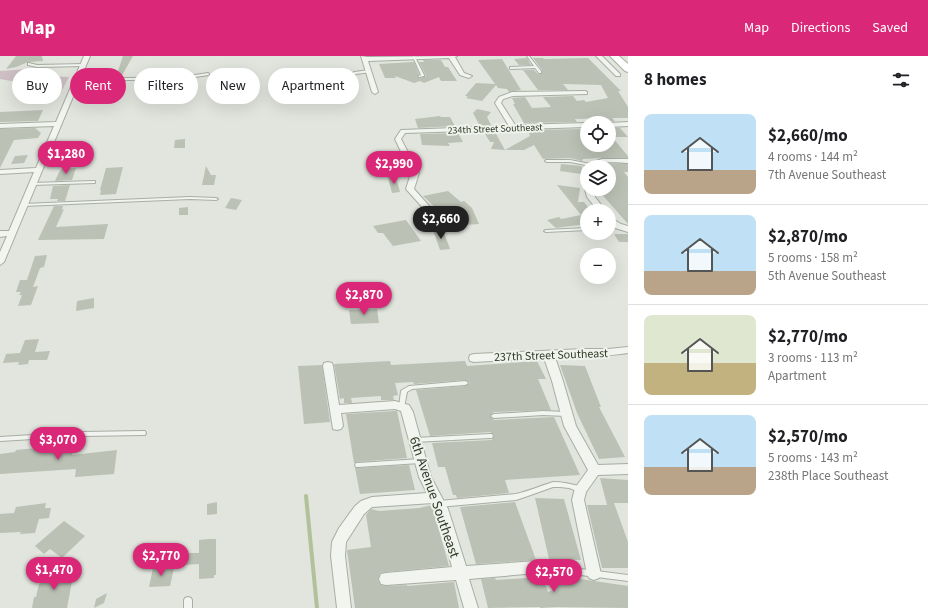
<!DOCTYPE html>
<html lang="en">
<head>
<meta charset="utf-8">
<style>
  body { margin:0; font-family:"Source Sans 3",sans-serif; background:#f6f6f6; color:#202124; height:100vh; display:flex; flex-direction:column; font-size:15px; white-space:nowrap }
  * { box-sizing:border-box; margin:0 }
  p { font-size:13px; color:#757577 }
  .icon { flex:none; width:22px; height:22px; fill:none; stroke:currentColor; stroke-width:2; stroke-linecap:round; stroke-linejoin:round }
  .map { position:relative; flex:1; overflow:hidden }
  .sheet { display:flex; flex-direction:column; background:#fff; width:300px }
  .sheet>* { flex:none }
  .guide { position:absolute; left:12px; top:12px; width:380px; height:36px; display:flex; gap:8px }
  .fabs { position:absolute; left:580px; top:60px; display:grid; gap:8px }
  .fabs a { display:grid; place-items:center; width:36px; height:36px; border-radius:50%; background:#fff; box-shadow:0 4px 16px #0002; font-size:20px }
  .price { position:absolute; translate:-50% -34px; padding:0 9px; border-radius:14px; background:#db2777; color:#fff; font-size:13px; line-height:26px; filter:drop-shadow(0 1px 2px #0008) }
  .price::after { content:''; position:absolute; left:50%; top:24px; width:12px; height:9px; margin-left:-6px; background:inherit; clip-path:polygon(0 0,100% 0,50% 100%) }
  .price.active { background:#222; color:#fff }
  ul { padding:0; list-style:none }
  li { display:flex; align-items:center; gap:12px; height:100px; padding:0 16px }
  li+li { border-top:1px solid #e0e0e0 }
  li span { display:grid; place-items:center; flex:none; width:112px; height:80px; border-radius:8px; color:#555 }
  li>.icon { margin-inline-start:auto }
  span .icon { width:48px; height:48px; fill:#fffc; stroke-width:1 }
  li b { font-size:17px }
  h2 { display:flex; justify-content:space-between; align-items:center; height:48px; padding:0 16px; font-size:17px }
  .chip { padding:0 14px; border-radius:18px; background:#fff; box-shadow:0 4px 16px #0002; font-size:14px; line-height:36px }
  .chip.active { background:#db2777; color:#fff }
  header { display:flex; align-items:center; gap:24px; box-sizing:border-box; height:56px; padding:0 20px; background:#db2777; color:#fff }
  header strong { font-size:19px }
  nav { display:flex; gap:22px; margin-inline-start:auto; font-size:14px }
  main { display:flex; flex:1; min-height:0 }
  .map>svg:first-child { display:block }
  .green { fill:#cebfc4 }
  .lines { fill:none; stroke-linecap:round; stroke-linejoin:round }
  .stream { stroke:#b1c29b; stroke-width:4 }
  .building { fill:#bbc1b5 }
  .lane-casing { stroke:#a8aea3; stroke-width:2 }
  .street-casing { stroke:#a8aea3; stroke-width:2 }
  .primary-casing { stroke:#a6b09e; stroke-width:2 }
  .lane { fill:#f1f4ef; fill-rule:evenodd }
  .street { fill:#f1f4ef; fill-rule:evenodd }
  .primary { fill:#fff; fill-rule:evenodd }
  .labels { text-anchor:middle; stroke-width:4; stroke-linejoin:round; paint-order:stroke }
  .far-street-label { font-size:10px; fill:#303a28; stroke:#f0f3ec }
  .street-label { font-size:12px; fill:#303a28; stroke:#f0f3ec }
  .near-street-label { font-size:14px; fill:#303a28; stroke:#f0f3ec }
</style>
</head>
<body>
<header>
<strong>Map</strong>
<nav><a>Map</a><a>Directions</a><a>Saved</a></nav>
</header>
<main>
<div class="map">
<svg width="628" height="552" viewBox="0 0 628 552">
  <rect width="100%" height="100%" fill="#e1e5dd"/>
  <path class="green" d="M29,13l12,7 28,1 -9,17 -16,-7 -44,-8v-8z"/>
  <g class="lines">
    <path class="stream" d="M306,440l11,112"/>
  </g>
  <path class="building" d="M16,0h26l1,5 -15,1 -12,5 -10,2z
    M123,0h10l-12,21h-5z
    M527,2l4,7h-12l-5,-6z
    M533,2h10l1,1 44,-1 33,33h-3l10,16v11h-16l3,3 -6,1v-3l-5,-1 -29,1 2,3 -53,1 -11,-19h2l-3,-6 13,-1 7,11 19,-1 -8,-10 30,-1 4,5 7,-1 2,2 22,-4 -7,-13 -38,-1 5,6h-30l-15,-20h11l4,4h4v-4z
    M502,3l19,31 -12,2 -2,-3 -9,-1 -2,-3 -14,16 -16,-3 2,-2h-3l11,-13 19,1 -17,-24z
    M423,4h18l4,7h3l9,14h-16l-2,-4 -15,6 -4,-2 -6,2 -19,-7 1,2h-11l-6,-14 35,-2 5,12 -2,2 2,2 7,-2 -7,-14h5z
    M158,13h11l-3,7h-10z
    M343,21l-1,12h-18l-2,-10z
    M155,25h9l-12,14 1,-6v2h-9l3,-8h8z
    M477,53l14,3 -4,5 4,8 -11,1 -7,-13z
    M43,54l-5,11 -38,1v-10z
    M440,60l1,1h9l5,9 -37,2 -3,-9z
    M35,72l6,5 -3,5 -24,2 -14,28v-39z
    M609,72h11l8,9h-16l16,19v2h-26l-19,1 -1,2 -12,-3 -27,1 -9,-14 -10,5h-19l25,-14 -2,-6 54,-1 5,6v11l22,-1z
    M484,76h11l10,18 -14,-1 3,-7h-4z
    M458,77l5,9 -15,1 2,3 -28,-1 -2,-11z
    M185,83v9h-11l1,-8z
    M28,99l-4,8 -13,1 4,-8z
    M561,108l21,2 -1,8 -21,-3z
    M609,108h19v8h-4l4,5v47l-30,-34 9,1 2,-1z
    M206,110l5,9h5l-2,10h-12z
    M123,111l-7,27 -16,1 1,-5h-1l6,-22z
    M76,112l-4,12 -17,1 4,-9 3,-3z
    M388,121l8,1 4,14 -8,1z
    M70,129l-5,16h-8l1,-2h-8l3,-13z
    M557,129l23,3 -2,14h6l7,9h-4v13l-31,4 -9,-8 12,-3 2,2 20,-4z
    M448,135l13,11 3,-1 8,7 7,16 -32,2 -4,-11 -20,-19z
    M231,142l11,2 -6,10 -11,-2z
    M54,150h9l-1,4 2,-1 -8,18 52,-3 -4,15 -66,1z
    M188,151v8h-9v-7z
    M406,164l15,21 -28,5 -10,-13h-5l-5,-7z
    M433,174h10l7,19 -10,1z
    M614,178h14v8h-9z
    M47,199l-3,12 -4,1 -7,19 5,-1 -7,19 -13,1 4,-11h-3l2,-3h-5l4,-12h7l8,-24z
    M94,242v10l-18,3 1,-10z
    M377,253l2,14 -28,1 -2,-14z
    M39,283l-4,13 15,-1 -3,9h-18l-1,4 -10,1 1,-3 -16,1 3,-9 14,-1 5,-13z
    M390,305l1,4 74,-4 2,5 70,-5 9,18h-8l13,31 -57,2 -4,4 4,4 60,-3 26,58 -75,5 4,13 -52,5 -1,-3h-3l-8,-28h-7l-6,-24 60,-3 2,-5 -4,-3 -60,4 -14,-46 49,-4 5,-3 -4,-3 -52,4 -1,-2 -18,1 3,12 -5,1 1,4h-13v-4l-30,2 1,5h-8v-5l-4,1 -6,-35z
    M322,309l8,57 -26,2 -6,-58z
    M560,309l25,1 16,41h-2l26,50 -26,2 -22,-46z
    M395,355h2l10,47 -51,4 -2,1 -8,-49z
    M58,390l-1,2 17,-1 -2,8 45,-5 -3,24 -39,3 1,-8 -76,5v-20l15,-2 1,-2z
    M409,409l6,25 -55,4 -5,-26z
    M600,422l28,2v23h-14l14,39v26h-26l-15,-63h20z
    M535,442l29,1 17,61 -32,-1z
    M217,446v12l-10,1v-11z
    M515,446l21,58 -60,4 -16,-57z
    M46,447l-1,5h6l-2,10 -10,1 -4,14 -15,1 1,-2 -21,1v-19l14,-1 2,-6z
    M432,449l17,61 -63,6 -6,1 -2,7 3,5 5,1 21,-1v1l47,-4 5,26h-104l-8,-58 24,-3 -5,-32 5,-6 8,2 40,-3z
    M64,465l21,15 -23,22 -12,-9 -6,5 -9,-8z
    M209,483h7v36h-2v3l-15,1v-15l-15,1 1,-12h14v-13z
    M153,512h21l-4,18 -21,1z
    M74,515l-7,37h-35l2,-11h2l3,-13 3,-1 2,-10z
    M541,517l7,19 9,-3 -4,-14 75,11v22l-72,-1 -16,1v-1l-52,1 -7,-29 14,-1 1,2 31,-2 -1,-3z
    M107,537l-3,10 -10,5 2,-9z"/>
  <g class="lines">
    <g class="lane-casing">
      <path id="lane" d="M414,0l1,1 9,18v1l-5,1 -1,-1 3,-1 -8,-18z
        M527,0h2l12,15v2h-2l-4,-5 -25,1v-2h1l23,-1z
        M29,7l8,2 47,-1 1,1 -1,1 -47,1 -9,-2v-2z
        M370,14h1v2l-15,2 -11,9 -2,-1 11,-10z
        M208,17l1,1v1l-28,4 -104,2 -1,-1 1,-1 104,-2z
        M546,104h24l21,4 2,1 -2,1 -21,-4h-23l-2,-1z
        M94,125h1v2l-63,2 -2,-1 2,-1z
        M190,141l26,1 2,1 -2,1 -26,-1 -167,7 -2,-1 2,-1z
        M618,169h1v2l-10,2v-2z
        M587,172v2l-41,2 -2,-1 2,-1z
        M465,325l2,1 1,1 -1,1 -2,1 -53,4 -5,3 -3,16h-4l-1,-1 2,-16 1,-1 7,-4z
        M543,355l23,1 2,1 1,1 -1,1 -2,1 -23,-1 -49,3 -2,-1 -1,-1 1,-1 2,-1z
        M143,375h2l1,2 -1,2h-2l-60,1 -83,5v-4l83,-5z
        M490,378h2l1,2 -1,2h-2l-75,4h-2l-1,-2 1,-2h2z
        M420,403h2l1,2 -1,2h-2l-62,4h-2l-1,-2 1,-2h2z
        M553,426c10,0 19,2 29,5l1,2 -1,2 -2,1 -11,-4 -9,-1h-7l-28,10 -9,3 -77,7 -2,-1 -1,-2 1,-2 2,-1 77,-7c13,-3 24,-8 37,-12z
        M557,510l71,9v6l-71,-9 -2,-1 -1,-2 1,-2z
        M188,541l3,1 1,2v8h-8v-8l1,-2z"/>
    </g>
    <g class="street-casing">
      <path id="street" d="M84,0h6l-86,206 -4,3v-13l7,-16 -7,1v-6h9l25,-59 -34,2v-4l36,-2 18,-42 -54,2v-4l56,-2z
        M361,0l6,1 90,-1 -2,1 9,16 8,3 -3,2 -9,-3 -11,-17 -81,3 10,31 -3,2 -3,-2z
        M596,0h6l18,18v2h-4z
        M585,35l2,1v2l-74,2 -10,3 -2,4 14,22 72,-2v4l-182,6 -4,6 18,34 -5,16 18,20v12l-4,2h-3l-1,-14 -18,-20 5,-16 -16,-34 6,-9 108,-4 -14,-23 4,-6 13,-5z
        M628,66v4l-19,1v-4z
        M602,103h26v4c-9,0 -19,-2 -27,1 -6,1 -11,3 -15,3l4,-4z
        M586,131l1,2h6l2,8 11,14h-8l-11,-14 -2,-8z
        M609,161l12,7 7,2v6l-13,-4 -6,-5z
        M628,291v6c-24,4 -49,3 -73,4l8,24 13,45 22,39 30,-1v10l-30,1 -12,17 -2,8 17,74 -2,4 -5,2 -5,-2 -2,-4 -15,-74 3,-12 13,-18 -24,-44 -12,-45 -8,-23 -70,4 -4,-1 -1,-3 1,-3 4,-1 110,-5h24z
        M328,306l4,1 1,3 6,39 56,-4 14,4 4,7 18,65 17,32 18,57 71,-5 5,2 2,4 -2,4 -5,2 -68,6 9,29h-14l-8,-28 -70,5 -5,-1 -2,-5 2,-5 5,-1 66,-6 -16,-58 -3,-6 -61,4 -8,7 -18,28 -1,14 6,52h-14l-6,-52 1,-14 7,-14 16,-22 6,-5 11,-4 55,-4 -8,-16 -18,-66 -6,-2 -54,4 2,13 -2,3 -4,1 -4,-1 -10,-63 1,-3z"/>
    </g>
    <g class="primary-casing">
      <path id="primary" d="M610,0h9l9,8v8l-3,-1z"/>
    </g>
    <use href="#lane" class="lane"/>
    <use href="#street" class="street"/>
    <use href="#primary" class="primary"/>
  </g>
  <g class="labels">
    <g class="far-street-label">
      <text transform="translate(495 72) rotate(-2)" y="4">234th Street Southeast</text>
    </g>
    <g class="street-label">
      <text transform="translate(551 299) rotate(-2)" y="4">237th Street Southeast</text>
    </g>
    <g class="near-street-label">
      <text transform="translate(435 441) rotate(71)" y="5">6th Avenue Southeast</text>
    </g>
  </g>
</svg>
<div class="fabs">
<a><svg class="icon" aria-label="locate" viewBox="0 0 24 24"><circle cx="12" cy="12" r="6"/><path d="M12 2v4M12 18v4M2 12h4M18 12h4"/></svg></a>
<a><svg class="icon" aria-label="layers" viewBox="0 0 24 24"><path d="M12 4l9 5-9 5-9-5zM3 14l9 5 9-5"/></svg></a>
<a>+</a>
<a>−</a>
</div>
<b class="price" style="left:66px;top:119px">$1,280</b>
<b class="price" style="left:394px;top:129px">$2,990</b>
<b class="price active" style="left:441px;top:184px">$2,660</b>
<b class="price" style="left:364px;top:260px">$2,870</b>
<b class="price" style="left:58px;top:405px">$3,070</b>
<b class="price" style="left:161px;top:521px">$2,770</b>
<b class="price" style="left:54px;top:535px">$1,470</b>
<b class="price" style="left:554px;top:537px">$2,570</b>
<div class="guide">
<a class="chip">Buy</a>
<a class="chip active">Rent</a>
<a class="chip">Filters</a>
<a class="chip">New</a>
<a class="chip">Apartment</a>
</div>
</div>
<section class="sheet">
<h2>8 homes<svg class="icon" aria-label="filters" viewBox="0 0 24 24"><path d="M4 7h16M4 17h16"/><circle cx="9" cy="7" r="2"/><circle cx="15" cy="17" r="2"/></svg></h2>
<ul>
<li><span style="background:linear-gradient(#bfe0f5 70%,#b9a48a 0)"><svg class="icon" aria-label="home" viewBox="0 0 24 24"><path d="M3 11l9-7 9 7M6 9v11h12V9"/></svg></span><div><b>$2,660/mo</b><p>4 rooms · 144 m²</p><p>7th Avenue Southeast</p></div></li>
<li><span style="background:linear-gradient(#bfe0f5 70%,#b9a48a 0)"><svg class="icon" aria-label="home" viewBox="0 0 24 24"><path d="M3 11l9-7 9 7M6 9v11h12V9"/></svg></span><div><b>$2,870/mo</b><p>5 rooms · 158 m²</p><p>5th Avenue Southeast</p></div></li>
<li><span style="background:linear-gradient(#dfe7d0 60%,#c2b280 0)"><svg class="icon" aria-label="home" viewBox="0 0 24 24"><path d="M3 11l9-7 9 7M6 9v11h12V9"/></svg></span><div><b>$2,770/mo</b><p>3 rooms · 113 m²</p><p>Apartment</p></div></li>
<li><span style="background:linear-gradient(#bfe0f5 65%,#b9a48a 0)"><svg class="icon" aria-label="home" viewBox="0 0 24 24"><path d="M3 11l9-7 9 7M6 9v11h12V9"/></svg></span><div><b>$2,570/mo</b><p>5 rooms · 143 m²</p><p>238th Place Southeast</p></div></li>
</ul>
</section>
</main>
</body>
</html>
